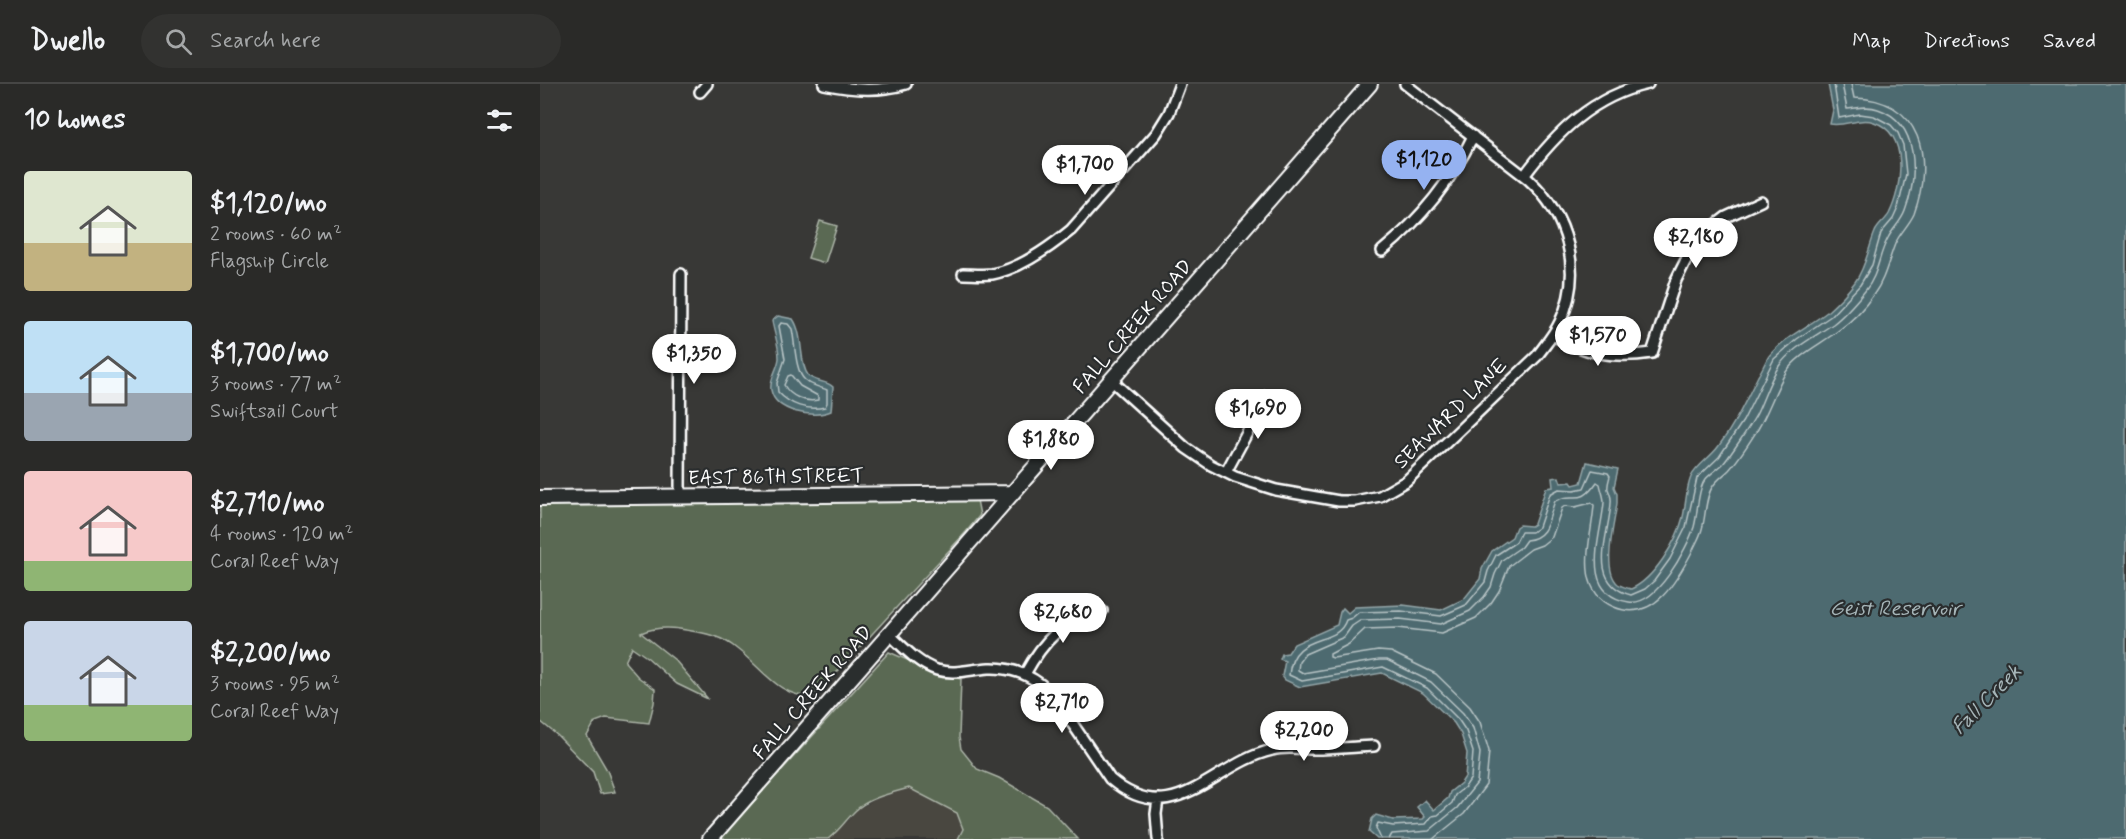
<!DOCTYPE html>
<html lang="en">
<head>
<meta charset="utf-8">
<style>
  body { margin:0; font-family:Mynerve,sans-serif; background:#323230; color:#f1f3f6; height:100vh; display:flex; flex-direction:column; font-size:22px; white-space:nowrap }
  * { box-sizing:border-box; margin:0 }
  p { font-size:20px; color:#a5a7a8 }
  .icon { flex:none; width:33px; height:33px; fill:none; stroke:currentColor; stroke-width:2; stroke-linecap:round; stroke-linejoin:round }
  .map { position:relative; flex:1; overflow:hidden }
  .panel { display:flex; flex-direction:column; background:#2a2a28; width:540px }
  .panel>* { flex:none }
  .price { position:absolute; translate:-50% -51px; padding:0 14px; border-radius:21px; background:#fff; color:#222; font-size:20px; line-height:39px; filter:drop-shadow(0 2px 3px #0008) }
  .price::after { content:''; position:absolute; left:50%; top:36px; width:18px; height:14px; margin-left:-9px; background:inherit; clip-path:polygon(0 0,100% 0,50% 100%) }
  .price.active { background:#95b2f1; color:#111 }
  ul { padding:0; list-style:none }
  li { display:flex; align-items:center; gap:18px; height:150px; padding:0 24px }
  li span { display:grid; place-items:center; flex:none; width:168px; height:120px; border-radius:6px; color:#555 }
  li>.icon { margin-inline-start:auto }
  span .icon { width:72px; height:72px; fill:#fffc; stroke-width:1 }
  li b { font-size:26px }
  h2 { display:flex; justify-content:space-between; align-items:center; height:72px; padding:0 24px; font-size:26px }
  header { display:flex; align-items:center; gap:36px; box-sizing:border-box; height:84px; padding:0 30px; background:#2a2a28; border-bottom:2px solid #464645 }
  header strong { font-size:28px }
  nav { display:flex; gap:33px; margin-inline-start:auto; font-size:21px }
  .search { width:420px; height:54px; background:#323230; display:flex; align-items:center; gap:15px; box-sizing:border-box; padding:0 21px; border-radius:33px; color:#a5a7a8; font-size:22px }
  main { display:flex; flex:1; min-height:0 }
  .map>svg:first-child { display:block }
  .built { fill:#494640 }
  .green { fill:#5a6952; stroke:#acb4a8; stroke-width:1.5 }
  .water { fill:#4d6b70; stroke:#94a6a9; stroke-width:1.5 }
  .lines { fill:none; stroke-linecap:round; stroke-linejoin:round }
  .shore { stroke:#b8c4c6; stroke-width:1.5 }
  .street-casing { stroke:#fff; stroke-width:14 }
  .secondary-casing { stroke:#fff; stroke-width:18 }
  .street { stroke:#2a2d2e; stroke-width:9 }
  .secondary { stroke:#2a2d2e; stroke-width:14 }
  .labels { text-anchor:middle; stroke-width:4.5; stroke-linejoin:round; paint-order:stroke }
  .street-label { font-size:20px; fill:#fff; stroke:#2a2d2e }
  .water-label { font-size:21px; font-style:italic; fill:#a6b5b8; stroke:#2a2d2e }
</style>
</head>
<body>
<header>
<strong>Dwello</strong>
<div class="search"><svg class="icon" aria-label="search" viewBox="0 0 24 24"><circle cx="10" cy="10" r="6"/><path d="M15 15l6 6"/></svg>Search here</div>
<nav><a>Map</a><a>Directions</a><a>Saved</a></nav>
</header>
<main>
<section class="panel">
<h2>10 homes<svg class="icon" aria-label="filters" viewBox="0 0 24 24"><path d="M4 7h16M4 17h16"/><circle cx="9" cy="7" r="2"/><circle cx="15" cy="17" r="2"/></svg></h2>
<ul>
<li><span style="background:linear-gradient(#dfe7d0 60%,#c2b280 0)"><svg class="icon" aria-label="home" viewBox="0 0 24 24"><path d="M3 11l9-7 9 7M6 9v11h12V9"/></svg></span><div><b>$1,120/mo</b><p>2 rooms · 60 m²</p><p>Flagship Circle</p></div></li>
<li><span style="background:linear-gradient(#bfe0f5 60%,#9aa5b1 0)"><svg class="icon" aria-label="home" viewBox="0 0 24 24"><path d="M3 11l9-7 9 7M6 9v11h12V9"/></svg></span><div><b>$1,700/mo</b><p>3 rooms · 77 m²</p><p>Swiftsail Court</p></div></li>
<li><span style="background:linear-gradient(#f6c9c9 75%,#8fb573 0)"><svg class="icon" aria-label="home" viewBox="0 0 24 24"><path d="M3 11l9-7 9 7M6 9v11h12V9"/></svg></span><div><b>$2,710/mo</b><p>4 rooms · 120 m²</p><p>Coral Reef Way</p></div></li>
<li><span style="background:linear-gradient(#c9d6e8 70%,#8fb573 0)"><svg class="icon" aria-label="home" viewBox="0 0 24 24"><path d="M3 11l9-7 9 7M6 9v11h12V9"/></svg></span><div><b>$2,200/mo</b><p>3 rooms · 95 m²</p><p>Coral Reef Way</p></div></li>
</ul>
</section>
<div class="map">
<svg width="1586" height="755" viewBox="0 0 1586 755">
  <rect width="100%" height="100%" fill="#383836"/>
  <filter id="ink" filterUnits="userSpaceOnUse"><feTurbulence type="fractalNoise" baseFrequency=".0167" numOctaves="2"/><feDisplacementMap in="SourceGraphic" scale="12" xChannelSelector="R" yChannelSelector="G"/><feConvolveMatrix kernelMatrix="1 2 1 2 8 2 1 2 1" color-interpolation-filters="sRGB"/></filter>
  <g filter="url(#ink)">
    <path class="built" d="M369,704l48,25 6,16 -5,10h-130l20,-18 7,-10 21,-12z"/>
    <path class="green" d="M280,137l17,5 -12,37 -17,-5z
      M437,416l3,15 -14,17 -152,165c-35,1 -52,-29 -77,-48 -15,-13 -32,-16 -51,-19 -16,-3 -31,-3 -45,3l34,27 33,39 -31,-15 -29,-26 -16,-11 -7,15 13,15 17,12 -1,14 -5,20 -43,-5 -11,4 -8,14 20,34 8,22 -15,2 -7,-22 -35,-36 -18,-15v-217z
      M349,568l46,20 26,7 -2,58 2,12 16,20 22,9 48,28 31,33h-120l5,-10 -6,-16 -48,-25c-18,5 -41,10 -54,23 -10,10 -15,19 -27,28h-109z"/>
    <path class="water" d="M1288,0h298v755h-749l-8,-7 3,-13 4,-4 17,5 30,-1 2,-2 -8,-10 8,-7 9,10 14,-12 2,-6 11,-9 4,-6 2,-24 -6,-19 -7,-11 -31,-30 -41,-20 -82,14 -15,-7 -3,-4 3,-15 -5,-2 2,-5 6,-1 6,-9 43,-19 3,-13 3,-4 5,5 7,-6 48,-2 38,5 23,-11 16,-20 2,-10 10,-18 20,-14 4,-10 3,-2 12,1 3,-2 12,-36 7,-1 -1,-9 7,-1 2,6 10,-1 2,3 8,-2 6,-21 31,7 -4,18 3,7v9c-2,18 -16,67 1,81 3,2 9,4 13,5 23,-10 46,-48 52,-72 3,-13 3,-28 8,-40 5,-11 20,-20 27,-30 18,-24 27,-45 40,-71 4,-6 7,-14 11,-20 15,-19 39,-29 58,-44 10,-9 20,-19 28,-30 11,-15 13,-33 20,-50 3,-7 10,-11 14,-18 13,-26 21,-80 -15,-92 -15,-5 -29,5 -44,2l3,-14z
      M238,232l15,3c11,16 6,45 15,56 7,8 18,5 25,12l-2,24c-17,8 -56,1 -60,-21 -2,-11 7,-21 8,-32 0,-13 -5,-25 -7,-37z"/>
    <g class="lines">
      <path class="shore" d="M241,239l7,1 4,5c3,13 3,43 13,51 7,6 15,7 22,10v13l-2,4c-18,4 -35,-2 -47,-15l-1,-9 8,-24 -6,-33z
        M251,291l9,11 18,10v4c-13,3 -28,-4 -34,-15l4,-9z
        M841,755l-5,-11 2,-5 15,3 33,-2 6,-8 6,-1 14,-12 3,-8 10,-8 6,-9 2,-26 -7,-21 -8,-12 -31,-31 -44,-21 -81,14 -13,-6c4,-45 48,-27 57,-55l6,-2 7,-6 42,-1 40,5 25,-11 19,-23 3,-11 8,-16 20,-13 5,-10h11l7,-5 11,-33 9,-5 15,1 10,-2 8,-18 16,3 2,3c-1,4 -3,9 -2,13 2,6 4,8 3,14 -2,33 -25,80 20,92l14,-6 9,-8 16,-22 16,-32 11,-49 22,-21 24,-36 31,-62 23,-20 34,-23 29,-31 12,-20 9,-32 12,-14 5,-11 8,-34 -3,-29 -5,-12 -7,-8 -17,-9 -14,-2 -21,4 -5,-34
        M849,755l3,-5 37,-3 28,-23 20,-25 3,-30 -7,-25 -10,-15 -32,-31 -44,-22h-8l-76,13 -5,-3 1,-8 6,-8 39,-17 8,-11 9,-6 39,-1 41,5 29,-13 14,-14 7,-10 4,-13 7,-14 19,-13 5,-7c23,-2 22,-22 29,-39 21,-11 24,7 42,-19l3,2c1,6 4,12 4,18 -2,32 -27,92 25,100 27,5 58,-53 65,-75 4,-14 3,-31 9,-44 4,-8 14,-13 20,-19 6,-7 11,-15 16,-22 6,-9 12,-18 17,-27 8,-16 13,-34 23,-49 12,-18 37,-30 54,-42 12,-9 22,-21 32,-33 14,-17 13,-35 23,-53 5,-10 13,-16 17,-27 13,-34 15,-88 -27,-102 -10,-4 -21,-1 -31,0l-5,-25
        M893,755l31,-25 22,-29 3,-34 -9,-29 -10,-15 -34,-33 -45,-22 -13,-1 -45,7 -3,-1v-3l19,-10 16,-15 33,-1 44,5 34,-15 15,-15 8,-12 10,-25 22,-17 11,-4 10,-8 10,-29 3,-2 10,1 16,-4 3,2c-2,34 -22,84 20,102 40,17 64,-28 79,-57 3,-7 7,-13 9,-21 4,-13 3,-32 11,-43 4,-6 11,-11 16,-16 11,-12 20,-27 29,-41 11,-18 17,-39 28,-57 12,-18 37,-29 53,-42 13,-9 26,-23 35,-36 11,-15 14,-32 21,-50 4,-10 14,-19 19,-30 20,-55 8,-115 -60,-116l-3,-14"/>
      <g class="street-casing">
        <path id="street" d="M284,0c27,6 55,8 82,0
          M160,8l7,-8
          M984,92c32,-43 69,-80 124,-92
          M842,167c39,-32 69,-69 91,-115
          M423,190c9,0 20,1 29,0 28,-5 57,-26 79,-44l85,-96 13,-21 11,-29
          M1013,251c32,19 62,24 99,18l24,-73 20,-40 30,-23 35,-16
          M571,296l75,68 25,17 24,12 41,13 63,11h16l25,-5 26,-15 131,-125c8,-11 17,-21 23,-34 24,-50 8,-107 -32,-143l-123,-95
          M686,388l41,-76
          M140,412l1,-222
          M349,550c14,13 29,30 48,36 18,5 34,-1 52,-2 26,-1 49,10 66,30l55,81c64,54 102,-15 162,-29 13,-4 29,-1 42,-1 20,0 40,-2 60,-3
          M485,590c17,-31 40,-58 77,-63
          M618,715l-2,15 2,25"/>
      </g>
      <g class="secondary-casing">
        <path id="secondary" d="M0,414l472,-5
          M170,755l660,-755"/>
      </g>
      <use href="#street" class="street"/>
      <use href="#secondary" class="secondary"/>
    </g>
  </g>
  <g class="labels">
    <g class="street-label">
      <text transform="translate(592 242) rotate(-49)" y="7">FALL CREEK ROAD</text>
      <text transform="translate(910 329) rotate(-44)" y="7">SEAWARD LANE</text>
      <text transform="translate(236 392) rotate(-1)" y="7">EAST 86TH STREET</text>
      <text transform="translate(272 608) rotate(-49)" y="7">FALL CREEK ROAD</text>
    </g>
    <g class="water-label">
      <text x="1355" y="531">Geist Reservoir</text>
      <text transform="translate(1446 615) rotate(-45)" y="7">Fall Creek</text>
    </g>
  </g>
</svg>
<b class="price active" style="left:884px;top:107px">$1,120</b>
<b class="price" style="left:545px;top:112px">$1,700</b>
<b class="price" style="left:1156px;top:185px">$2,180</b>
<b class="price" style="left:1058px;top:283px">$1,570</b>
<b class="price" style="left:154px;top:301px">$1,350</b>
<b class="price" style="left:718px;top:356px">$1,690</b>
<b class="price" style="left:511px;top:387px">$1,880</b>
<b class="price" style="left:523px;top:560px">$2,680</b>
<b class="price" style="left:522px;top:650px">$2,710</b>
<b class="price" style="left:764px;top:678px">$2,200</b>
</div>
</main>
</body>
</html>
